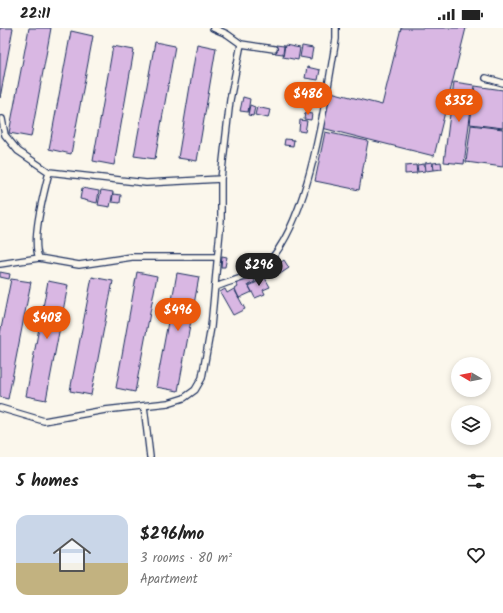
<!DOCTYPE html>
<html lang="en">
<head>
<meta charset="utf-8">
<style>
  body { margin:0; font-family:Kalam,sans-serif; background:#f6f6f6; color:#222; height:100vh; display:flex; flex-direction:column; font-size:15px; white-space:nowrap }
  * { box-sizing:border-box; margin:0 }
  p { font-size:13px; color:#767676 }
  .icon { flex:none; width:22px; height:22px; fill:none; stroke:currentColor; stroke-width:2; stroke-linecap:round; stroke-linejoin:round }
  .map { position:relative; height:429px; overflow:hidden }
  .details { display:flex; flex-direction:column; background:#fff; flex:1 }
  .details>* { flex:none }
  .needle { width:26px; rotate:280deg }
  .tools { position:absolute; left:451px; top:329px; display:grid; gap:8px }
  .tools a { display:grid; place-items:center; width:40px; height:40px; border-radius:50%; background:#fff; box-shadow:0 2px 6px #0003; font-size:20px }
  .price { position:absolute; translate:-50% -34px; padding:0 9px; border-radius:14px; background:#ea580c; color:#fff; font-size:13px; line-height:26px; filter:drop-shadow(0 1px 2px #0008) }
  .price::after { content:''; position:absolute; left:50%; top:24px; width:12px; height:9px; margin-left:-6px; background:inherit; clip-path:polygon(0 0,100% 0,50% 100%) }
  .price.current { background:#222; color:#fff }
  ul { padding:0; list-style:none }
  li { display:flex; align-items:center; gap:12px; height:100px; padding:0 16px }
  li+li { border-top:1px solid #e0e0e0 }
  li span { display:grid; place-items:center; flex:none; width:112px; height:80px; border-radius:12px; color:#555 }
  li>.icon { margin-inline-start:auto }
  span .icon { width:48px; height:48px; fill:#fffc; stroke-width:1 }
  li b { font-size:17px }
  h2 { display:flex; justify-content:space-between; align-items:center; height:48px; padding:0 16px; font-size:17px }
  .status { display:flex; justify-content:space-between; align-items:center; height:28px; padding:0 20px; background:#fff; direction:ltr }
  .status svg { height:11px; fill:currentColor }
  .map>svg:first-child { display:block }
  .building { fill:#d9b7e3; stroke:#1b2f5e }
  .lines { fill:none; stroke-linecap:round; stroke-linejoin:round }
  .service-casing { stroke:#1b2f5e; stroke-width:8 }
  .service { stroke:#fbf7ec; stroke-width:5.5 }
</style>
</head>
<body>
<div class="status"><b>22:11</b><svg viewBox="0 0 49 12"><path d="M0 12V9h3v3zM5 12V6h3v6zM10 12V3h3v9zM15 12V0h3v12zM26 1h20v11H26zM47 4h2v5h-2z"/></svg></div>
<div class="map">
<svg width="503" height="429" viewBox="0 0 503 429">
  <rect width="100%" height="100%" fill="#fbf7ec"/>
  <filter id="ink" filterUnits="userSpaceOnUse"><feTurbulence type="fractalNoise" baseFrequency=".025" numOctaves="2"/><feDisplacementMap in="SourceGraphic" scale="8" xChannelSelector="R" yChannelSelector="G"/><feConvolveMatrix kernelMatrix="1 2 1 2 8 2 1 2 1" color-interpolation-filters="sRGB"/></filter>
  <g filter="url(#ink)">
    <path class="building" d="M0,0h13l-13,70z
      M29,0h22l-20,109 -22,-4z
      M401,0h65l-32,128 -112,-28 9,-36 51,13z
      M71,3l22,5 -22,118 -22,-5z
      M155,14l20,4 -20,113 -21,-3z
      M197,16l19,4 -19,113 -19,-3z
      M276,17l8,1 -1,8 -8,-1z
      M285,17l15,3 -2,12 -15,-3z
      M113,18l21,4 -20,115 -21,-4z
      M302,18l11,2 -2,11 -11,-2z
      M307,39l13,3 -2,10 -13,-2z
      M454,54l20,3 -10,79 -20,-2z
      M475,58l28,4v38l-33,-4z
      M310,63l7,1 -2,9 -7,-1z
      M243,69l7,2 -2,13 -8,-1z
      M250,77l5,2 -2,9 -5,-1z
      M257,79l13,3 -2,8 -13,-3z
      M305,85l7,1 -1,6 -7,-1z
      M300,92l7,1 -2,11 -6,-1z
      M471,97l32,4v38l-37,-5z
      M325,104l43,9 -9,49 -44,-9z
      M285,111l9,1 -1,6 -9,-1z
      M432,134l1,8 -7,1 -1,-8z
      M441,134l1,7 -8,1 -1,-7z
      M424,136l1,7 -7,1 -1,-7z
      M416,137l1,8 -12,1v-8z
      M82,160l17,3 -2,12 -17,-4z
      M101,162l12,2 -3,15 -12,-2z
      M113,166l8,1 -1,8 -8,-1z
      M222,228l5,1 -2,10h-4z
      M284,232l5,8 -9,6 -5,-7z
      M0,244l10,2 -1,5 -9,-2z
      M137,244l20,4 -22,116 -19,-4z
      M177,245l22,4 -21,114 -22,-4z
      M253,248l2,6 -7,3 4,7 -13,6 -4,-9 3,-2 -2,-4z
      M264,248l6,11 -7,3 2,4 -10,4 -6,-12 8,-4 -1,-3z
      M92,249l21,4 -22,114 -21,-4z
      M11,251l20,3 -23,117 -8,-2v-63z
      M48,253l20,4 -22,115 -20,-4z
      M225,261l2,4 7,-4 11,20 -12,6 -13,-23z"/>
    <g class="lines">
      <g class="service-casing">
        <path id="service" d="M213,0l14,6 14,10 33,5
          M486,50l17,5
          M2,91l3,16 13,16 31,21 97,11 75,-4
          M39,230c-8,-19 5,-65 10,-86
          M0,236l39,-6 40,7 53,-8h84
          M216,259c11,-5 29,-9 40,-15 52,-31 70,-176 80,-233v-11
          M144,378l6,51
          M0,380l44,13 61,-11 63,-7 16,-5 11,-8 7,-12 9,-51 10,-107v-41l9,-79 11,-56"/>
      </g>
      <use href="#service" class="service"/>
    </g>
  </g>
</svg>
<div class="tools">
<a><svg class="needle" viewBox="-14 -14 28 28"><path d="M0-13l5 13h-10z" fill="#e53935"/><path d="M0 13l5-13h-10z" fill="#767676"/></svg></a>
<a><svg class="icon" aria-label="layers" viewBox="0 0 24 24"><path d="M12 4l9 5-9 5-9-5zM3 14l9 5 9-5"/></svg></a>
</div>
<b class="price" style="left:308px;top:88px">$486</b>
<b class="price" style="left:459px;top:95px">$352</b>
<b class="price current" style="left:259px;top:259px">$296</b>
<b class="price" style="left:178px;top:304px">$496</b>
<b class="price" style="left:47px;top:312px">$408</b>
</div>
<section class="details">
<h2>5 homes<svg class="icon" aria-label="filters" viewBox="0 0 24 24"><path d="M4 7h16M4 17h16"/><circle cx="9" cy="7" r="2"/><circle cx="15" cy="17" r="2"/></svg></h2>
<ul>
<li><span style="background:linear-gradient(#c9d6e8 60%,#c2b280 0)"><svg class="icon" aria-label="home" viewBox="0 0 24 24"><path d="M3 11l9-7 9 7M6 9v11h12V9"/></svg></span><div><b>$296/mo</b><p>3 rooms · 80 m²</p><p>Apartment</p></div><svg class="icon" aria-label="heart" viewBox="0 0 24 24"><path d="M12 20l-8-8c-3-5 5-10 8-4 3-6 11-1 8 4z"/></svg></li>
</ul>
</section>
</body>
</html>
